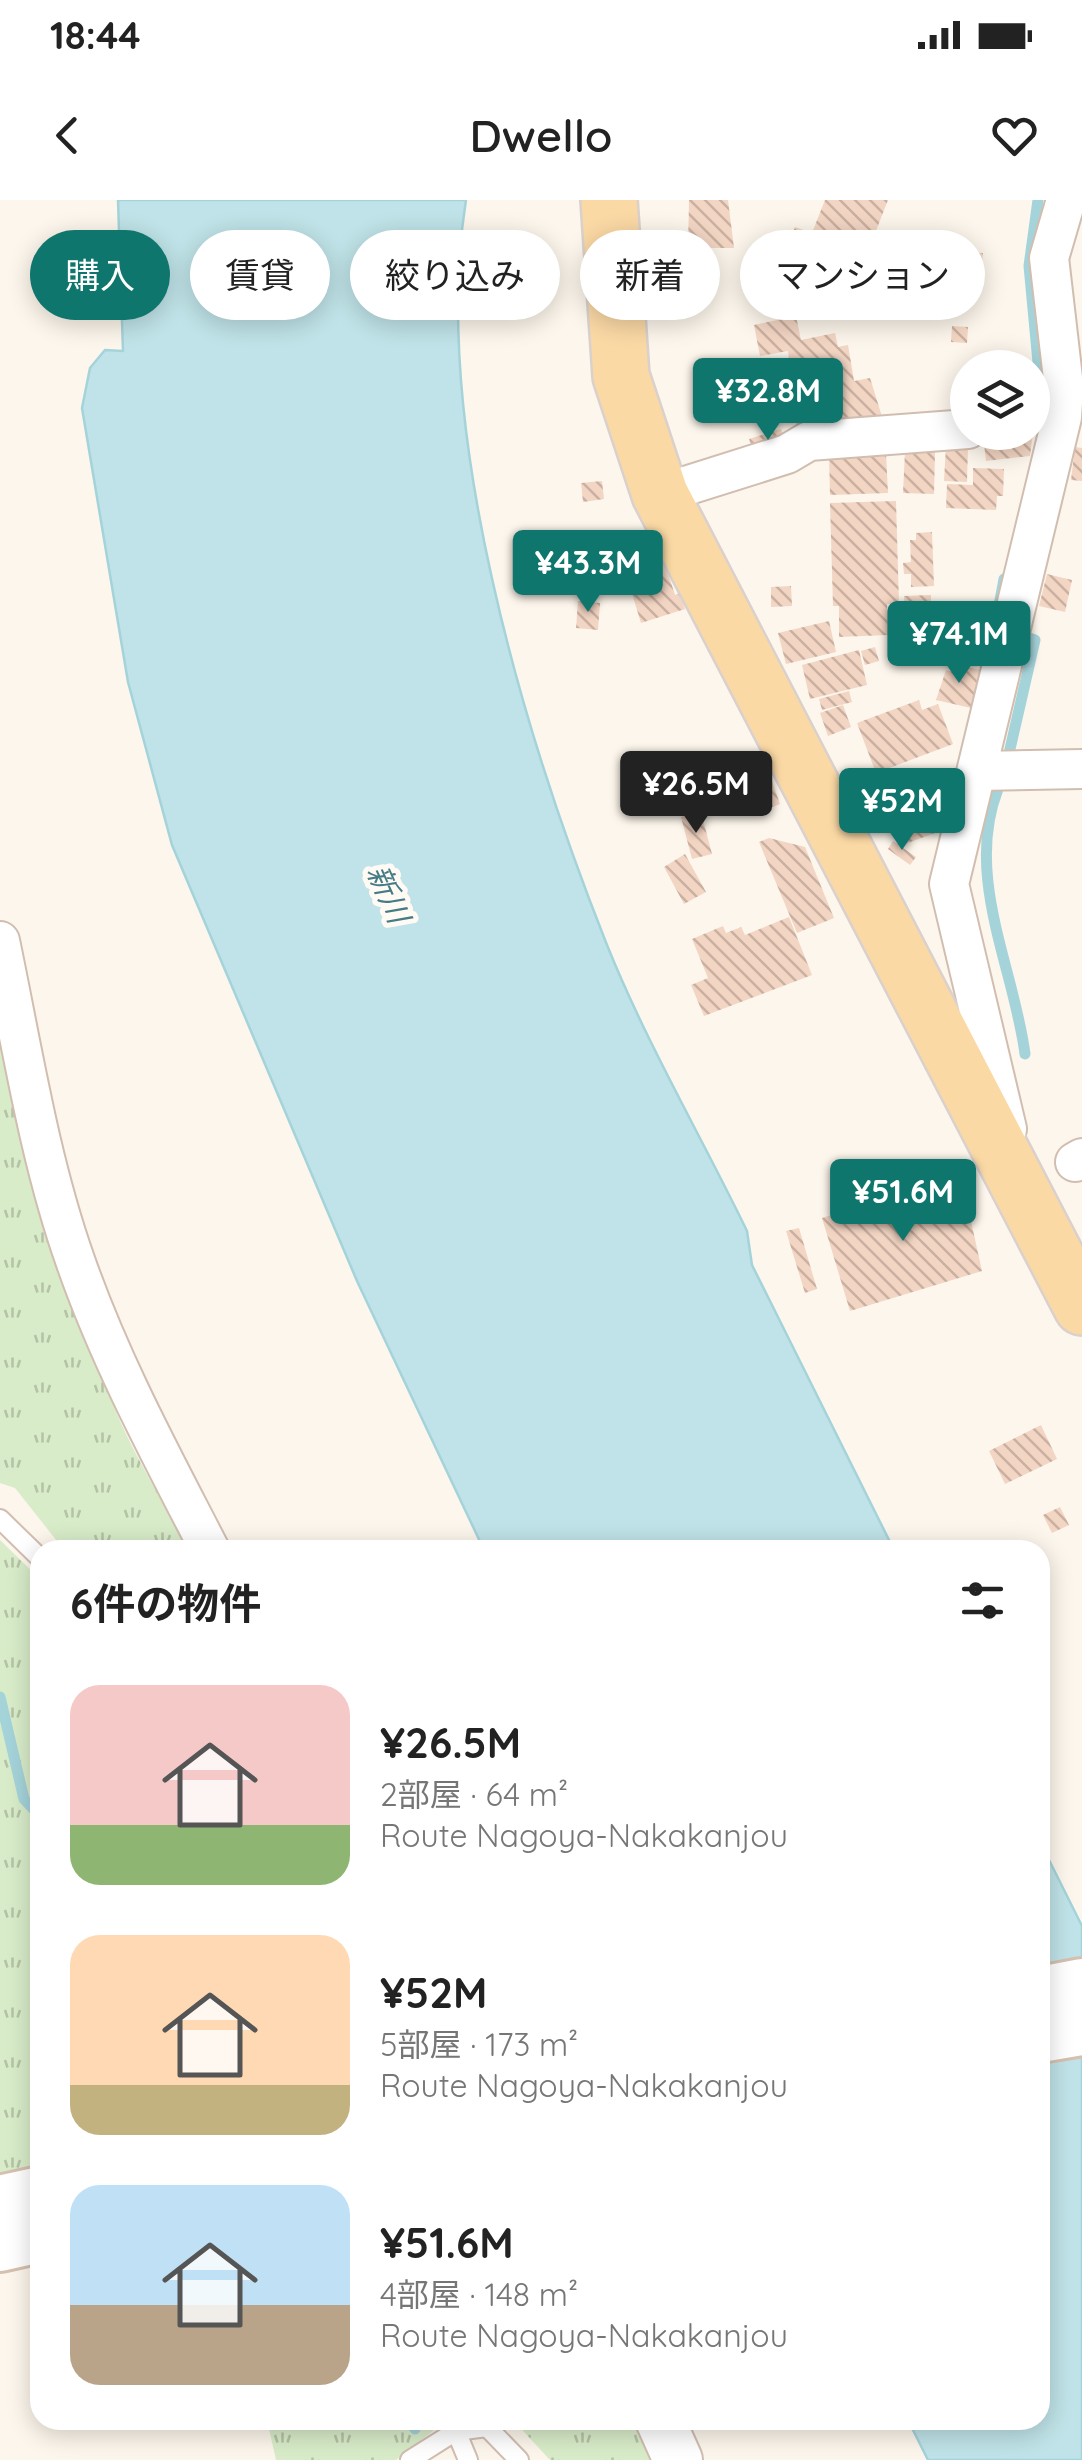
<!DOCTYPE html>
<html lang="ja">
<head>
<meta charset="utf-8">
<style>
  body { margin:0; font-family:Quicksand,"Noto Sans JP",sans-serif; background:#f2f2f2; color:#222; height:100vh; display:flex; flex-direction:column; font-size:38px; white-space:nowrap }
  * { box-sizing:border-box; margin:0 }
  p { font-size:32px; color:#767676 }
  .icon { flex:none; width:55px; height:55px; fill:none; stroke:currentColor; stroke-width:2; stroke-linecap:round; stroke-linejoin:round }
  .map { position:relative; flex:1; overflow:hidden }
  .details { position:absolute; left:30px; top:1340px; width:1020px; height:890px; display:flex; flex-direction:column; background:#fff; border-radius:30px; box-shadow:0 5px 25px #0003 }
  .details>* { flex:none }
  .hud { position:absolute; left:30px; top:30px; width:1022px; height:90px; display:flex; gap:20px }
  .fabs { position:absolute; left:950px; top:150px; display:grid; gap:20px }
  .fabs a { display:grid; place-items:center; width:100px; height:100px; border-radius:50%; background:#fff; box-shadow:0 5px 25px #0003; font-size:50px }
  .price { position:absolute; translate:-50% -85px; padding:0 22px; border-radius:10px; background:#0f766e; color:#fff; font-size:32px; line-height:65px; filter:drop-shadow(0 2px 5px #0008) }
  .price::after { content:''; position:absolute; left:50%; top:60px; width:30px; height:22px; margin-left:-15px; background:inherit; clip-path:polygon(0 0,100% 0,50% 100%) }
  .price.on { background:#222; color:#fff }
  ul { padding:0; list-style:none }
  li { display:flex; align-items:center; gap:30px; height:250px; padding:0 40px }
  li span { display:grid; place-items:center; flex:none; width:280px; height:200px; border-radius:30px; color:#555 }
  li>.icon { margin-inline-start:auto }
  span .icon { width:120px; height:120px; fill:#fffc; stroke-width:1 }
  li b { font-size:42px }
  h2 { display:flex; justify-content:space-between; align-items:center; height:120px; padding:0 40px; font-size:42px }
  .chip { padding:0 35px; border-radius:45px; background:#fff; box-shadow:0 5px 25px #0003; font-size:35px; line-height:90px }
  .chip.on { background:#0f766e; color:#fff }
  .status { display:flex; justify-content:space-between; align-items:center; height:70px; padding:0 50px; background:#fff; direction:ltr }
  .status svg { height:28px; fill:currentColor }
  header { display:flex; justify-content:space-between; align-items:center; height:130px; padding:0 40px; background:#fff; font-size:45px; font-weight:600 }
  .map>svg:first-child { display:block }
  .grass { fill:url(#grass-tufts) }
  .water { fill:#bfe3e8; stroke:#a5d3da; stroke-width:2.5 }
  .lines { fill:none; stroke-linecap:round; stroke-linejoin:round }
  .stream { stroke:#a5d3da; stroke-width:11 }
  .building { fill:url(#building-back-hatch) }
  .service-casing { stroke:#d1beb0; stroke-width:22 }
  .minor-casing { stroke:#d1beb0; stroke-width:42 }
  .tertiary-casing { stroke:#d1beb0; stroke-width:52 }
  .secondary-casing { stroke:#d6c0b0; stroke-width:58 }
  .primary-casing { stroke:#dad1cd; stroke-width:60 }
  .service { stroke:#fff; stroke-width:18 }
  .minor { stroke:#fff; stroke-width:38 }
  .tertiary { stroke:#fff; stroke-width:48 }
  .secondary { stroke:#fff; stroke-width:52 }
  .primary { stroke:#fbd9a5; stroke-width:55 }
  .labels { text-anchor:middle; stroke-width:10; stroke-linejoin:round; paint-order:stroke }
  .water-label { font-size:30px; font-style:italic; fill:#437c86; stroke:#fffaf3 }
</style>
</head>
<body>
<div class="status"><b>18:44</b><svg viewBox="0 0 49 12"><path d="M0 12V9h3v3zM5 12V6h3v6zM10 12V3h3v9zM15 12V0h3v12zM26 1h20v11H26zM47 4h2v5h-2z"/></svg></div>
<header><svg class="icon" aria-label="back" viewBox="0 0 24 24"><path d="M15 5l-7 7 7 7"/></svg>Dwello<svg class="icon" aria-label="heart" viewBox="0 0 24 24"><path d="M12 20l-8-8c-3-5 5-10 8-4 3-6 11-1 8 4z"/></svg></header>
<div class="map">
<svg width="1082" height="2260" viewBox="0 0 1082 2260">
  <defs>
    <pattern id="grass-tufts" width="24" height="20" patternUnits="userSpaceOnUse" patternTransform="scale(2.5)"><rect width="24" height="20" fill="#d8ecc9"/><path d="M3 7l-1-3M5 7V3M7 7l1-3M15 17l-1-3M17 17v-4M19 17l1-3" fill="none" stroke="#b4c2a5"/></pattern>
    <pattern id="building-back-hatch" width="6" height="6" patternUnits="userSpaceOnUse" patternTransform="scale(2.5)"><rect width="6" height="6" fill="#f3d5c3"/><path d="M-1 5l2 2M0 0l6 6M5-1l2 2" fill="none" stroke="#cab0a1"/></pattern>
  </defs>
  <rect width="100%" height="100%" fill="#fdf6ec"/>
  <path class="grass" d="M0,841c28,124 66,248 114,366 20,49 50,96 75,143h-125l-49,-62 -15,-5z
    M0,1340l40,39v592l-40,8z
    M267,2220h180l-51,40h-120z
    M513,2220h119l18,40h-100z"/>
  <path class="water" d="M118,0h348c-36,224 58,536 141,745 39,97 94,191 140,286l5,34 142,285h-410l-127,-269 -185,-436 -44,-163 -46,-274 8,-40 15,-18 18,1z
    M1040,1642l42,84v534h-154l-20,-40h132z"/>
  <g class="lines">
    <path class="stream" d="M1038,0l-9,66 13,139
      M995,427l9,-48
      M1010,549l25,-109 -6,-2
      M998,589c-34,87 16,179 27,265
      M0,1497l24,102 16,17
      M409,2220l6,9"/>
  </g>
  <path class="building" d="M689,0h39l6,48h-46z
    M825,0h63l-37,95 -82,-32 13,-32 10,4 3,-8 17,6z
    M957,52l26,1 -2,20 -26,-2z
    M771,69l12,3 -11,38 -12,-3z
    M796,116l5,24 34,-7 3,14 10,-2 6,36 16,-3 14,45 -24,5 -3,-10 -60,12 -9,-79 -28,5 -6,-31z
    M952,126l16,1 -1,16 -16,-1z
    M781,229l6,17 -33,10 -5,-17z
    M1013,232h20l-3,24 -44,5 -2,-17 30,-4z
    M946,246l22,1 -1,35 -23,-1z
    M1075,247l7,1v33l-11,-1z
    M905,251l30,1 -1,42 -31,-1z
    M886,253l2,40 -58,2 -1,-40z
    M973,268l31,1 -1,27h-6l-1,14 -50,-2 1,-24 26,1z
    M602,281l2,18 -21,3 -2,-19z
    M896,301l3,103h-12l1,31 -49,2v-31h-6l-3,-103z
    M932,332l2,54 -23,1v-13h-7l-1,-11 8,-1 -1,-22h6v-7z
    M641,347l6,20 17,-6 11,34 5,-2 5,16 -44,14 -21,-69z
    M1047,374l25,6 -7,32 -26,-6z
    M791,386l1,20 -21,1v-20z
    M931,395v29l-26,1 -1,-29z
    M578,401l22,2 -2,27 -22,-2z
    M829,421l7,31 -50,12 -8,-31z
    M875,447l4,14 -14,4 -4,-14z
    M859,450l8,35 -57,14 -8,-34z
    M953,464l27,6 -9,38 -35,-8 10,-30 6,2z
    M849,491l3,11 -30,8 -3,-11z
    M919,500l3,10 16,-6 15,40 -77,29 -19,-50z
    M843,505l8,22 -23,9 -8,-23z
    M768,570l12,34 -18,7 -23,-3 -8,-24z
    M924,576l16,34 -7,2 2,21 -33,12 -15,-56z
    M701,612l11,42 -20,5 -11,-42z
    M769,638l36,9 29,71 -37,15 -38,-91z
    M893,641l23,16 -6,8 -22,-16z
    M685,654l21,38 -22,12 -20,-37z
    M789,717l23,58 -108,41 -13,-31 17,-7 -16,-39 31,-13 3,7 15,-6 4,8z
    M953,977l9,27 5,-1 15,68 -132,40 -28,-93z
    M799,1028l18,61 -12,4 -19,-62z
    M1041,1225l16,34 -52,25 -16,-33z
    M1060,1307l9,18 -17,8 -9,-18z"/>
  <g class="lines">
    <g class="service-casing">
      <path id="service" d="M0,1319l40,39
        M456,2231l12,29
        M410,2260l46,-29 31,-4 32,33"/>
    </g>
    <g class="minor-casing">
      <path id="minor" d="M660,294l127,-40 22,-13 159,-12
        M977,571l105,-2
        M0,741c22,105 39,217 75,319 35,101 86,195 135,290
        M1007,929l-58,-245 113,-467 2,-30 -15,-129 17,-58
        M1075,962l7,-4"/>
    </g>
    <g class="tertiary-casing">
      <path id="tertiary" d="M660,2220l18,40"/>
    </g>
    <g class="secondary-casing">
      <path id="secondary" d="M1040,1793l42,-8
        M1040,1836l42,-7
        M0,2002l40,-9
        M0,2045l40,-9"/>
    </g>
    <g class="primary-casing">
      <path id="primary" d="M609,0l12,176 39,118 422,813"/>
    </g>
    <use href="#service" class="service"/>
    <use href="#minor" class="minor"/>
    <use href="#tertiary" class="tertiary"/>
    <use href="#secondary" class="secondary"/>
    <use href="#primary" class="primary"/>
  </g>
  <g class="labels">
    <g class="water-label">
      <text transform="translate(388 694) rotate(66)" y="10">新川</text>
    </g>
  </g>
</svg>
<div class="fabs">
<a><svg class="icon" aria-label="layers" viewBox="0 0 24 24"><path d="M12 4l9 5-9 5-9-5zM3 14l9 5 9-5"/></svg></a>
</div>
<b class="price" style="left:768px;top:243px">¥32.8M</b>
<b class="price" style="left:588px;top:415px">¥43.3M</b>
<b class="price" style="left:959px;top:486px">¥74.1M</b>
<b class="price on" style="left:696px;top:636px">¥26.5M</b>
<b class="price" style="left:902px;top:653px">¥52M</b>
<b class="price" style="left:903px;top:1044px">¥51.6M</b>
<div class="hud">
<a class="chip on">購入</a>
<a class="chip">賃貸</a>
<a class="chip">絞り込み</a>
<a class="chip">新着</a>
<a class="chip">マンション</a>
</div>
<section class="details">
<h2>6件の物件<svg class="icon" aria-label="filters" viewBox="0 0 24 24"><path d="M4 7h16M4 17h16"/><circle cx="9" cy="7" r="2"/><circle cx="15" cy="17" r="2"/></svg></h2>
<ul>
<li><span style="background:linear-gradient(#f6c9c9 70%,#8fb573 0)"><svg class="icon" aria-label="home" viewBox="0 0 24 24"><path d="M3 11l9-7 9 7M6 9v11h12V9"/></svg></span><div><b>¥26.5M</b><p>2部屋 · 64 m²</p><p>Route Nagoya-Nakakanjou</p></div></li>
<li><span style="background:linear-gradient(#ffd9b3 75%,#c2b280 0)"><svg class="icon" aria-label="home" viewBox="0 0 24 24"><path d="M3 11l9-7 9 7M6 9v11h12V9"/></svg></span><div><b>¥52M</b><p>5部屋 · 173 m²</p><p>Route Nagoya-Nakakanjou</p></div></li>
<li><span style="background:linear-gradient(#bfe0f5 60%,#b9a48a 0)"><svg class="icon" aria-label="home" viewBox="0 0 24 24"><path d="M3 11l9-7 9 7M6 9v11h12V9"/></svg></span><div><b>¥51.6M</b><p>4部屋 · 148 m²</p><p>Route Nagoya-Nakakanjou</p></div></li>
</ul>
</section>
</div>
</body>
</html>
